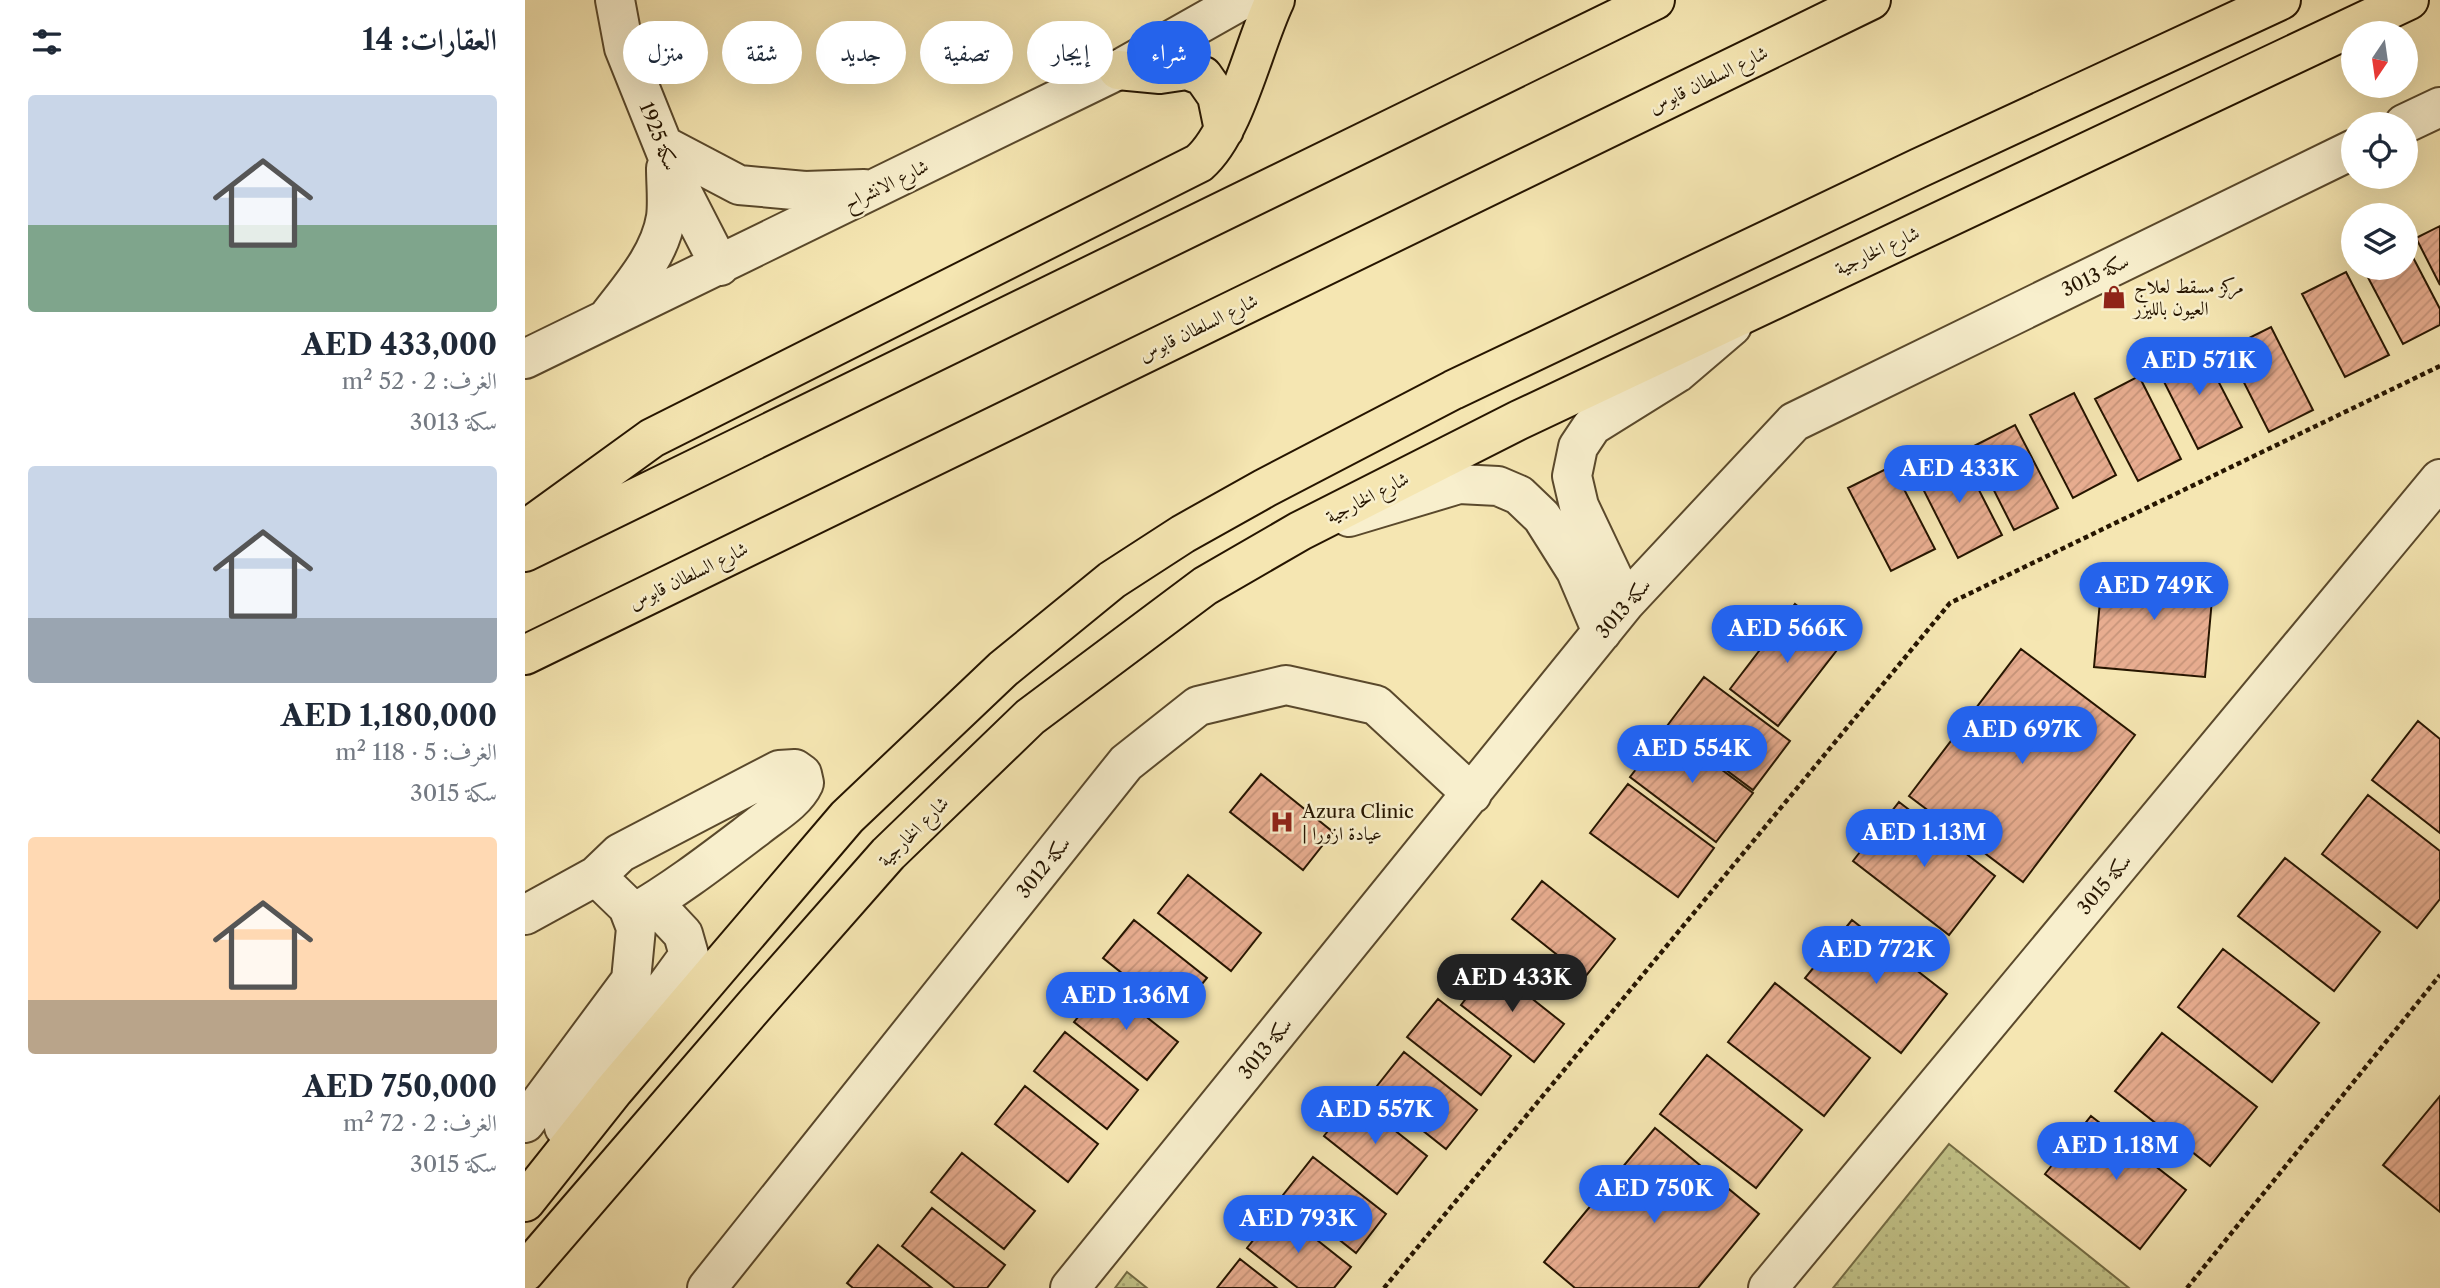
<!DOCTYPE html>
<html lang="ar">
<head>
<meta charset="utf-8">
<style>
  body { margin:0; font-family:"Libre Caslon Text",Amiri,serif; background:#f2f2f3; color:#1f2937; direction:rtl; height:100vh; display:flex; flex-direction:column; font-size:26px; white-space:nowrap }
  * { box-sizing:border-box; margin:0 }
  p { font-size:23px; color:#747a83 }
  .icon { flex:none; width:38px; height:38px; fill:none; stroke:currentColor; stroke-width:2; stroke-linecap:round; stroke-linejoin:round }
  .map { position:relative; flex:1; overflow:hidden; direction:ltr }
  .drawer { display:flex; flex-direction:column; background:#fff; width:525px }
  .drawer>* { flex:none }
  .top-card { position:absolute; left:21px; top:21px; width:665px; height:63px; direction:rtl; display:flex; gap:14px }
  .needle { width:46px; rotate:193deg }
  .tools { position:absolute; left:1816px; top:21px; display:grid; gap:14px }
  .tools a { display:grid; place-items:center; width:77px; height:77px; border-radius:50%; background:#fff; box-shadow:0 7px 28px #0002; font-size:35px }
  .price { position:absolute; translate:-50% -60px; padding:0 16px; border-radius:24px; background:#2563eb; color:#fff; font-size:23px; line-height:46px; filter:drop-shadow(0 2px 4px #0008) }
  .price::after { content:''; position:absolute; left:50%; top:42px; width:21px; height:16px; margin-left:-10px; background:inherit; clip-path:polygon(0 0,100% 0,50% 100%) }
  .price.selected { background:#222; color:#fff }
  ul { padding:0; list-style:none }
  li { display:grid; align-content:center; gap:14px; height:371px; padding:0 28px }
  li span { display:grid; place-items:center; height:217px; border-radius:7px; color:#555 }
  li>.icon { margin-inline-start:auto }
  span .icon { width:126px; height:126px; fill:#fffc; stroke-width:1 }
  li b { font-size:30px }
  h2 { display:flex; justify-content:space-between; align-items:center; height:84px; padding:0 28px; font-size:30px }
  .tag { padding:0 24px; border-radius:32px; background:#fff; box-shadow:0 7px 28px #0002; font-size:24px; line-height:63px }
  .tag.selected { background:#2563eb; color:#fff }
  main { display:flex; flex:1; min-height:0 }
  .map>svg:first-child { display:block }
  .grass { fill:url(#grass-dots); stroke:#746c44; stroke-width:2 }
  .building { fill:url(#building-hatch); stroke:#261500; stroke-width:2 }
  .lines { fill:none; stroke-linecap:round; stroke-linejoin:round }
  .minor-casing { stroke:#5a492c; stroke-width:42 }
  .major-casing { stroke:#261500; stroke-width:42 }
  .highway-casing { stroke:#261500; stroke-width:42 }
  .path { stroke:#261500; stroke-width:4.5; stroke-dasharray:5 3.5; stroke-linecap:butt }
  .minor { stroke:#f8efcd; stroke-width:38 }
  .major { stroke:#f5e6b2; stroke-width:38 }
  .highway { stroke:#f5e6b2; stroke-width:38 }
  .labels { text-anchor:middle; stroke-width:5; stroke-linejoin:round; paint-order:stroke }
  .street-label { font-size:19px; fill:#261500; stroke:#f8efcd }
  .poi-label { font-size:19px; fill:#261500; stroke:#f8efcd; text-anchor:start }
</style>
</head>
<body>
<main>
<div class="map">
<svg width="1915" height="1288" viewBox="0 0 1915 1288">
  <defs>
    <pattern id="grass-dots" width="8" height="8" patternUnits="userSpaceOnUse" patternTransform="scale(1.75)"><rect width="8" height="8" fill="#c2c388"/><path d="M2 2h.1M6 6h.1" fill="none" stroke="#a7a774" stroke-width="1.8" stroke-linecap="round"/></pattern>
    <pattern id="building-hatch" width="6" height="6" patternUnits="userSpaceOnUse" patternTransform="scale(1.75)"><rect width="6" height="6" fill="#e8ad90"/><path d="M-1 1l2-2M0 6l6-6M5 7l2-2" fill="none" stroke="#c7947a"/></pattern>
  </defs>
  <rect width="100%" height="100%" fill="#f5e6b2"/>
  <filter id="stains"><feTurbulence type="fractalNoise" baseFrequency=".00286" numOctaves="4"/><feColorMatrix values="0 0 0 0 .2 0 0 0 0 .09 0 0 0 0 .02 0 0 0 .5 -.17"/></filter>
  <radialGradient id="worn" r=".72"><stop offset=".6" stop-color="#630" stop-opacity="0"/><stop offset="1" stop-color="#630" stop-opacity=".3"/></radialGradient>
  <path class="grass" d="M1424,1144l180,144h-296z
    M602,1272l20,16h-32z"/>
  <path class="building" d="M1915,226v59l-24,-47z
    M1881,244l34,65v16l-37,19 -40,-76h43z
    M1821,272l43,83 -44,22 -43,-83z
    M1746,327l42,83 -44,22 -42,-83z
    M1674,344l43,83 -44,22 -42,-83z
    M1614,376l42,83 -43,22 -43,-82z
    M1549,393l42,82 -43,23 -43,-83z
    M1490,425l43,83 -44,22 -42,-83z
    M1435,453l42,82 -44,23 -42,-83z
    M1367,466l43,83 -44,22 -43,-83z
    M1578,568l111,9 -9,100 -111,-10z
    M1270,604l49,37 -66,85 -48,-37z
    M1496,649l114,86 -112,147 -114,-86z
    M1179,677l86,64 -37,49 -86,-64z
    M1893,721l22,18v94l-68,-53z
    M1142,729l86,64 -37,49 -86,-65z
    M736,774l72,58 -30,38 -73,-58z
    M1103,784l86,64 -36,49 -88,-64z
    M1843,795l72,56v48l-23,29 -95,-74z
    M1374,802l96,74 -46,59 -96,-74z
    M1760,858l95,74 -46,59 -96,-75z
    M663,875l73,58 -30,38 -73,-58z
    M1017,881l73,58 -30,38 -73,-58z
    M609,920l73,58 -31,38 -73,-58z
    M1327,920l95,74 -46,59 -96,-75z
    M1698,949l96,74 -47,59 -94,-75z
    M966,966l73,58 -30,38 -73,-57z
    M1250,983l95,75 -46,58 -96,-74z
    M580,984l73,58 -31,38 -73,-58z
    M913,999l73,57 -30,39 -74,-58z
    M540,1032l73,58 -31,39 -73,-58z
    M1637,1033l95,74 -47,59 -95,-75z
    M879,1052l73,58 -31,39 -73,-58z
    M1182,1055l95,75 -46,58 -96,-74z
    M500,1086l73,58 -30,38 -73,-58z
    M1915,1096v116l-57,-47z
    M829,1098l73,58 -30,38 -73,-58z
    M1566,1116l95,74 -46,59 -95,-75z
    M1130,1128l104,86 -61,74h-123l-31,-26z
    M437,1153l73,58 -31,38 -73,-57z
    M788,1157l73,57 -30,39 -73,-58z
    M407,1208l73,57 -18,23h-32l-53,-42z
    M753,1209l73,58 -17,21h-36l-51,-40z
    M353,1245l54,43h-79l-6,-5z
    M715,1259l37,29h-60z"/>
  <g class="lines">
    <g class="minor-casing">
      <path id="minor" d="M90,0l9,48 57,142 39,76
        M1879,124l36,-17
        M138,145l76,40 66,6 59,-2
        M84,316c22,-29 51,-61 57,-99 2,-15 0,-33 0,-49
        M0,359l593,-289 124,-70
        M824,517l110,-33 39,2 21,9 23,22 34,54 26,61
        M1100,603l-46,-97 -7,-30 6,-29 14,-21 85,-53 55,-47
        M71,876l24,-23 159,-83 16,-1 7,5 2,9c-9,19 -31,31 -47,44 -41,31 -82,63 -126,88
        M0,915l71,-39 32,31 8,21 -5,52 -106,143
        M39,1127l125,-172 -6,-21 -30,-32
        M182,1288l419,-525 72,-57 88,-21 90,20 96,89
        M545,1288l555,-685 169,-181 560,-273
        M1243,1288l672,-809"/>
    </g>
    <g class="major-casing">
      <path id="major" d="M0,1202l89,-112 233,-273 156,-148 109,-89 71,-46 82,-46 188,-98 466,-222 362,-168
        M0,1272l230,-267 133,-151 142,-137 175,-131 95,-55 219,-111 890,-420"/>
    </g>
    <g class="highway-casing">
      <path id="highway" d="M593,70l42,4 27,-4 16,6 14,20 7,34
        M0,530l127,-92 547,-275c36,-31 54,-117 76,-163
        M0,552l1130,-552
        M0,655l1346,-655"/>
    </g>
    <path class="path" d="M859,1288l566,-685 490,-237
      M1662,1288l253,-313"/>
    <use href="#minor" class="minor"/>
    <use href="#major" class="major"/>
    <use href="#highway" class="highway"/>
  </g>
  <defs>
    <g id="shop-bare" transform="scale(1.89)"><path d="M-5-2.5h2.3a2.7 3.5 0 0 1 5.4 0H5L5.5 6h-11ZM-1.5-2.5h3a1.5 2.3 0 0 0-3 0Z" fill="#8f2418" stroke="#f8efcd" stroke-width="2.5" paint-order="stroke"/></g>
    <g id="hospital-bare" transform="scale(1.89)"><path d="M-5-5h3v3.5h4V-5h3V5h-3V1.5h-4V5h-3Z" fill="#8f2418" stroke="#f8efcd" stroke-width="2.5" paint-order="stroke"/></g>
  </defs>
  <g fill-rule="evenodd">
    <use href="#shop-bare" x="1589" y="297"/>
    <use href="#hospital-bare" x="757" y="822"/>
  </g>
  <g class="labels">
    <g class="street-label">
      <text transform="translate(1183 79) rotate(-26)" y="7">شارع السلطان قابوس</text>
      <text transform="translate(134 136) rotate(68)" y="7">سكة 1925</text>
      <text transform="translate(361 184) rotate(-26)" y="7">شارع الانشراح</text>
      <text transform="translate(1352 250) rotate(-25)" y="7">شارع الخارجية</text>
      <text transform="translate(1570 275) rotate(-26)" y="7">سكة 3013</text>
      <text transform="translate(673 327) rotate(-26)" y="7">شارع السلطان قابوس</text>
      <text transform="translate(842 497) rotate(-27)" y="7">شارع الخارجية</text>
      <text transform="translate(163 575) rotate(-26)" y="7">شارع السلطان قابوس</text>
      <text transform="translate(1098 608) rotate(-49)" y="7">سكة 3013</text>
      <text transform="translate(388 831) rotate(-45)" y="7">شارع الخارجية</text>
      <text transform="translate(518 867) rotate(-51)" y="7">سكة 3012</text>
      <text transform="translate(1579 884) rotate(-50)" y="7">سكة 3015</text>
      <text transform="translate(740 1048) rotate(-51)" y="7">سكة 3013</text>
    </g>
    <g class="poi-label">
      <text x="1609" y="293">مركز مسقط لعلاج<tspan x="1609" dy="22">العيون بالليزر</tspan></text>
      <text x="777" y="818">Azura Clinic<tspan x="777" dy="22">| عيادة ازورا</tspan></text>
    </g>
  </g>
  <rect width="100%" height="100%" filter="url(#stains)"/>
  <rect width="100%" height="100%" fill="url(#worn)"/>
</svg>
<div class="tools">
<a><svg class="needle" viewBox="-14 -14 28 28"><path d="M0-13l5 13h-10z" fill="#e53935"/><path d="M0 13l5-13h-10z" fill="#747a83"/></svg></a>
<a><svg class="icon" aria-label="locate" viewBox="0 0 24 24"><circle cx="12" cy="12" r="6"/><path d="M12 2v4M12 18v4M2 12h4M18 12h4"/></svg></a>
<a><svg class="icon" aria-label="layers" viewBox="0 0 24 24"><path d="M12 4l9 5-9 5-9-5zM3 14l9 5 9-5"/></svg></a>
</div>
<b class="price" style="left:1674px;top:397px">AED 571K</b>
<b class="price" style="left:1434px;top:505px">AED 433K</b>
<b class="price" style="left:1629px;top:622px">AED 749K</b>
<b class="price" style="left:1262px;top:665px">AED 566K</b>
<b class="price" style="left:1497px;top:766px">AED 697K</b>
<b class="price" style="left:1167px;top:785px">AED 554K</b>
<b class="price" style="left:1399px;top:869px">AED 1.13M</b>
<b class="price" style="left:1351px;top:986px">AED 772K</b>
<b class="price selected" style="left:987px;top:1014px">AED 433K</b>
<b class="price" style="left:601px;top:1032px">AED 1.36M</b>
<b class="price" style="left:850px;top:1146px">AED 557K</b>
<b class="price" style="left:1591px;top:1182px">AED 1.18M</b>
<b class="price" style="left:1129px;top:1225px">AED 750K</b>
<b class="price" style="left:773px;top:1255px">AED 793K</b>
<div class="top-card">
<a class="tag selected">شراء</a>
<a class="tag">إيجار</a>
<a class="tag">تصفية</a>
<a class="tag">جديد</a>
<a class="tag">شقة</a>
<a class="tag">منزل</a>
</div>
</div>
<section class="drawer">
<h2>العقارات: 14<svg class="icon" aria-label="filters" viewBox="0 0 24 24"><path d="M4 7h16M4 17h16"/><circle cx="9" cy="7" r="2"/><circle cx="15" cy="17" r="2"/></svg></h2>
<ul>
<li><span style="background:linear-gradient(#c9d6e8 60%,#7fa58c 0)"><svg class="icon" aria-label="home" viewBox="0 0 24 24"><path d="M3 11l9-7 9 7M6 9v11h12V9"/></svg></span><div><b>AED 433,000</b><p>الغرف: 2 · 52 m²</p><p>سكة 3013</p></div></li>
<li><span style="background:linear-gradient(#c9d6e8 70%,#9aa5b1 0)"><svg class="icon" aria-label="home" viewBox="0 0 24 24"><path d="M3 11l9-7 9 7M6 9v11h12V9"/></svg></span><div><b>AED 1,180,000</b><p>الغرف: 5 · 118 m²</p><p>سكة 3015</p></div></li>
<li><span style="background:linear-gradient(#ffd9b3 75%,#b9a48a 0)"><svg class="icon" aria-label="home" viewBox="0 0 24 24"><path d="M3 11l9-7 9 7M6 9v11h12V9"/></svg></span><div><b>AED 750,000</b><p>الغرف: 2 · 72 m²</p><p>سكة 3015</p></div></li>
</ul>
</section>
</main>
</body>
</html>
